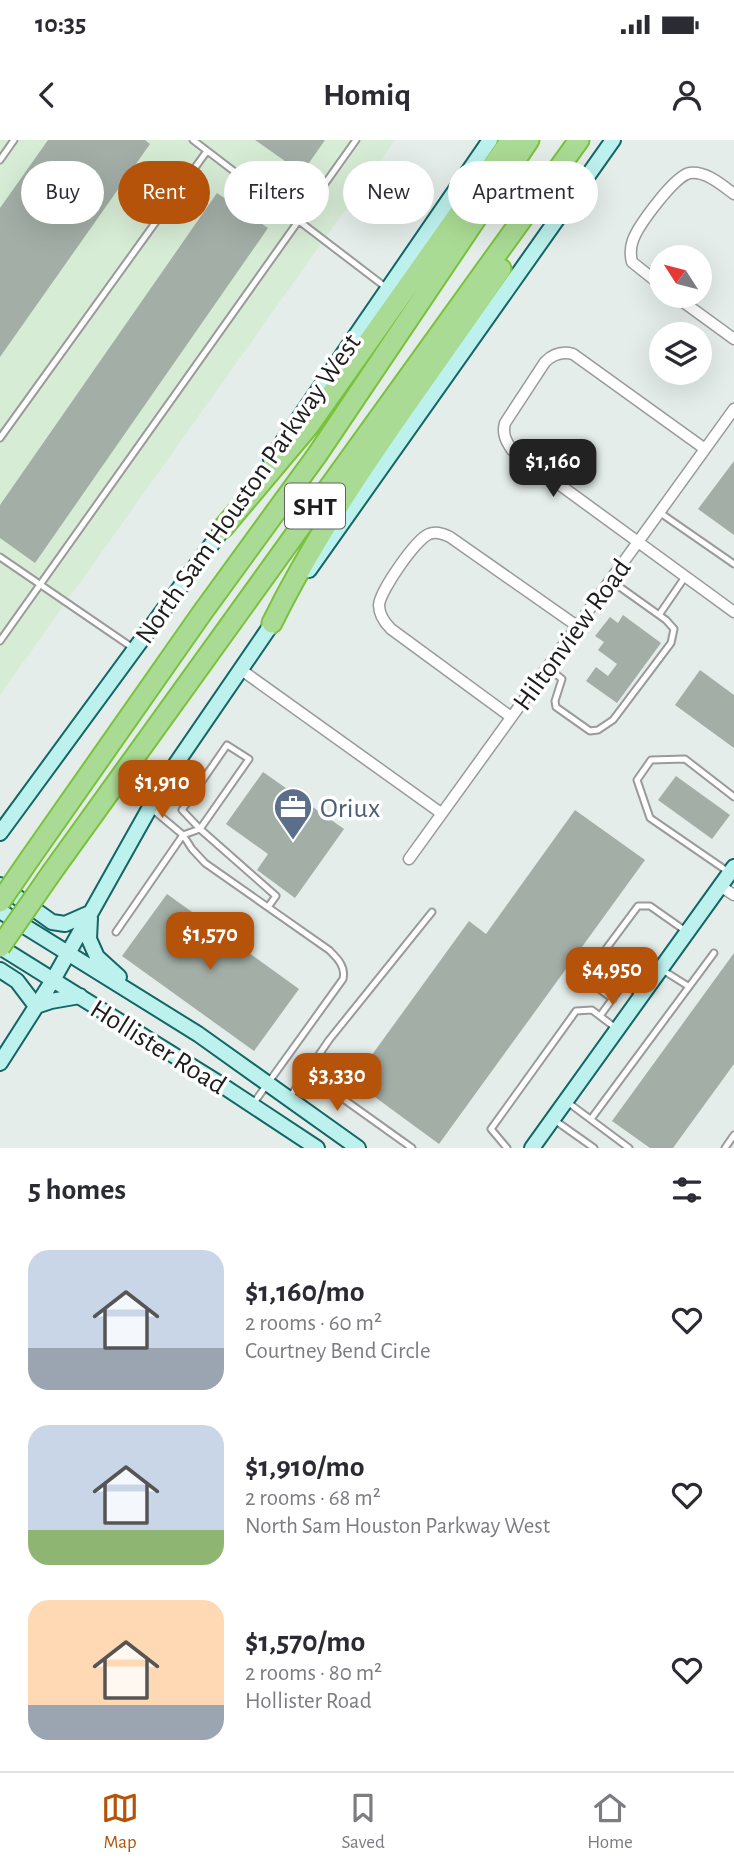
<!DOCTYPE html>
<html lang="en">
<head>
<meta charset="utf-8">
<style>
  body { margin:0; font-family:"Alegreya Sans",sans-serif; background:#f2f2f3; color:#2b2b33; height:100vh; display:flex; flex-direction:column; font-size:26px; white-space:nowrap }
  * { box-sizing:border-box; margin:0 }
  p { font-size:23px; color:#7c7c81 }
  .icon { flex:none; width:38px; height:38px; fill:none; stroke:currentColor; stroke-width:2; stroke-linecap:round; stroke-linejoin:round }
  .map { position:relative; height:1008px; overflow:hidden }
  .drawer { display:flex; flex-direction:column; background:#fff; flex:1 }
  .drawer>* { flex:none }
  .hud { position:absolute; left:21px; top:21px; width:693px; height:63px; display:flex; gap:14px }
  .needle { width:46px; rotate:306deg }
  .controls { position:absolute; left:649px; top:105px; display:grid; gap:14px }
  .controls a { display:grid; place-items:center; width:63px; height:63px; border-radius:50%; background:#fff; box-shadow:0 7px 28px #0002; font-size:35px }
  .price { position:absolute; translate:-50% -60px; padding:0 16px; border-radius:14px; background:#b45309; color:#fff; font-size:23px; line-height:46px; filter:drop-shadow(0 2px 4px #0008) }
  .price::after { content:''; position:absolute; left:50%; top:42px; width:21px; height:16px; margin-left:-10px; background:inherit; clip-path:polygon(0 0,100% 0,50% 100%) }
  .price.active { background:#222; color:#fff }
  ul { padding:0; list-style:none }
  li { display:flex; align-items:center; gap:21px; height:175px; padding:0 28px }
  li span { display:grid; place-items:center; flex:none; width:196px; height:140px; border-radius:21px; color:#555 }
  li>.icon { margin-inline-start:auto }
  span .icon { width:84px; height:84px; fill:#fffc; stroke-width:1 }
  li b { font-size:30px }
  h2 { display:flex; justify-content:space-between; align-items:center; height:84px; padding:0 28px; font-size:30px }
  .chip { padding:0 24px; border-radius:32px; background:#fff; box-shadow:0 7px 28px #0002; font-size:24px; line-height:63px }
  .chip.active { background:#b45309; color:#fff }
  .status { display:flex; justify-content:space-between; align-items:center; height:49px; padding:0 35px; background:#fff; direction:ltr }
  .status svg { height:19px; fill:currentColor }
  header { display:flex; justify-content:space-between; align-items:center; height:91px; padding:0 28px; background:#fff; font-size:32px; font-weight:700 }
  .dock { display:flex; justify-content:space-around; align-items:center; height:98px; border-top:2px solid #e1e1e2; background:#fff; font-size:19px; color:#7c7c81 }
  .dock a { display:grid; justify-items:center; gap:4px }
  .dock .active { color:#b45309 }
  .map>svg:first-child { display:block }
  .commercial { fill:#d7ecd5 }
  .building { fill:#a3aea7 }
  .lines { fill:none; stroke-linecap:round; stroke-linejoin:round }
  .lane-casing { stroke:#9a9a9a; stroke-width:9 }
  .street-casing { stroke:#9a9a9a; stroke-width:13 }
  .secondary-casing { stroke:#126665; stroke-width:18 }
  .highway-casing { stroke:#79c239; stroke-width:23 }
  .lane { stroke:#fff; stroke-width:5 }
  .street { stroke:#fff; stroke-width:10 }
  .secondary { stroke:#bdf1ed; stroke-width:14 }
  .highway { stroke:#aadb94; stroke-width:19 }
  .highway-bridge-casing { stroke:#79c239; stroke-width:23; stroke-linecap:butt }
  .highway-bridge { stroke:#aadb94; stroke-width:19 }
  .labels { text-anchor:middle; stroke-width:7; stroke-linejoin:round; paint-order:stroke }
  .shield { fill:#fff; stroke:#616161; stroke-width:2 }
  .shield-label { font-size:26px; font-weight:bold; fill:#1d1d1d }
  .street-label { font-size:28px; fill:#1d1d1d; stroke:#fff }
  .service-label { font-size:28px; fill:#4e5e75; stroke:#fff; text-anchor:start }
</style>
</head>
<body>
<div class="status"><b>10:35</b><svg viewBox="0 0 49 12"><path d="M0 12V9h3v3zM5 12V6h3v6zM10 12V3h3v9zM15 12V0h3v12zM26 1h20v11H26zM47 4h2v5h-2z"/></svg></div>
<header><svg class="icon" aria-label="back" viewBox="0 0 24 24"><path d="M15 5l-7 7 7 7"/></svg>Homiq<svg class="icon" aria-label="person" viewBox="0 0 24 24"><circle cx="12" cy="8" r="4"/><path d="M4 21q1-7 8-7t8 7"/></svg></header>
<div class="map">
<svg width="734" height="1008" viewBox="0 0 734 1008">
  <rect width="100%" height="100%" fill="#e4ede9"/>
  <path class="commercial" d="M0,0h395l-395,555z"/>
  <path class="building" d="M48,0h97l5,4 -150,213v-149z
    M255,0h70l-23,33z
    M217,53l51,35 -233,335 -35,-25v-33z
    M734,321v74l-36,-26z
    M623,475l38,28 -44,60 -31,-22 10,-14 12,9 9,-12 -19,-14 6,-8 -9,-6 15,-19 8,6z
    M700,530l34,25v53l-59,-43z
    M263,632l81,57 -49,69 -38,-28 11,-16 -42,-30z
    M676,636l54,39 -18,24 -54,-39z
    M575,670l70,50 -206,284 -86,-63 116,-160 17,13z
    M167,754l132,95 -45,62 -132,-95z
    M734,813v111l-61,84h-23l-38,-27z"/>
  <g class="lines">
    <g class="lane-casing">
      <path id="lane" d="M193,0l195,149
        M0,20l14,-20
        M0,298l207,-287
        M659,372l75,52
        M0,417l133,91
        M659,475l26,-38
        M0,501l356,-501
        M547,527l15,12 -7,22 1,6 34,24 8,-1 15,-10 58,-77 3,-14 -8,-9 -56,-40
        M227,605l22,14 -49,70 -18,-19z
        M152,669l31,26 9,14 13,14 124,87c8,8 17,16 14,29l-90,125
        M730,733l-80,-55 -13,-38 14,-20 34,-1 49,38
        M116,792l67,-97 17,-6 76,67 -8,11
        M661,829l27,17
        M576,832l37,27
        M624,843l18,13
        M600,876l24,-33 -23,-18 -1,-8 38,-51h12l37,26
        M307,933l105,75
        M290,957l39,-57 103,-128
        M566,961l63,47
        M553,979l41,29
        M591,979l123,-166
        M507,1008l-16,-19 85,-118 16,-1 25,19
        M725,1008l9,-13"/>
    </g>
    <g class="street-casing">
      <path id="street" d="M662,146l-30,-24c-2,-8 -2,-14 1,-22 5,-14 42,-65 57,-67 16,-2 32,12 44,21
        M675,156l59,43
        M705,309l-132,-95c-11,-3 -20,0 -28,8l-40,61c-3,11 1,18 7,27l222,162
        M240,529l201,144
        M511,577l-120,-88c-7,-7 -12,-14 -12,-24 1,-14 37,-66 50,-71 7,-3 15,0 21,3l127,89
        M409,719l325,-450
        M720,746l14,9"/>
    </g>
    <g class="secondary-casing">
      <path id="secondary" d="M271,319l219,-319
        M309,430l304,-430
        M0,693l228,-311
        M0,745l52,37 13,2 25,-11
        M0,771l198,123 160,114
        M90,778l-1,21 8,18 22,20
        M0,807l220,137 97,64
        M0,830l17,11 19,25
        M36,866l15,-5 29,-5
        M0,923l53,-83 114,-203 111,-162
        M532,1008l202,-281"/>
    </g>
    <g class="highway-casing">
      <path id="highway" d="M223,388l85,-101 203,-287
        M272,483c62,-126 151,-238 229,-354
        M31,717l171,-244 115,-158 212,-315
        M52,732l527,-732"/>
    </g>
    <use href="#lane" class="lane"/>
    <use href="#street" class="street"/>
    <use href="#secondary" class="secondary"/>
    <use href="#highway" class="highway"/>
    <g class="highway-bridge-casing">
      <path id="highway-bridge" d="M0,762l31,-45
        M0,807l52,-75"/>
    </g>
    <use href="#highway-bridge" class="highway-bridge"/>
  </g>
  <defs>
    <g id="office-pin" transform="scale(2.0125)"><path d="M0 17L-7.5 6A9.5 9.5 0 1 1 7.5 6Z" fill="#5c6f8a" stroke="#fff"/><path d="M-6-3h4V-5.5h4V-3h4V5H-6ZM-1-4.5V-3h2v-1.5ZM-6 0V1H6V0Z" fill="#fff"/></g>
  </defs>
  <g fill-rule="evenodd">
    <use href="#office-pin" x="293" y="667"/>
  </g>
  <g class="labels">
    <rect class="shield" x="285" y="343.5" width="60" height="45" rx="5"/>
    <g class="shield-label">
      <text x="315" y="375">SHT</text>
    </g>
    <g class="street-label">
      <text transform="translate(247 348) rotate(-55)" y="10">North Sam Houston Parkway West</text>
      <text transform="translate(571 494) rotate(-54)" y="10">Hiltonview Road</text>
      <text transform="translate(159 906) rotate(32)" y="10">Hollister Road</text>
    </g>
    <g class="service-label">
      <text x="320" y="677">Oriux</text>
    </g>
  </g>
</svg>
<div class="controls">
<a><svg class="needle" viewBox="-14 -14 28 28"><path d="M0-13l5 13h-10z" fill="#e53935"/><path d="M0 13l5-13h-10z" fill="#7c7c81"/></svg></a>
<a><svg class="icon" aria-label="layers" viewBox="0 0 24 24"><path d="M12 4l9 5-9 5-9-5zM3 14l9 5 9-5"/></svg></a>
</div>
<b class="price active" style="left:553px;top:359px">$1,160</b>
<b class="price" style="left:162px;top:680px">$1,910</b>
<b class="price" style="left:210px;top:832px">$1,570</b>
<b class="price" style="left:612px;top:867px">$4,950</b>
<b class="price" style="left:337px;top:973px">$3,330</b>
<div class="hud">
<a class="chip">Buy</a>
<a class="chip active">Rent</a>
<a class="chip">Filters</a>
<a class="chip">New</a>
<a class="chip">Apartment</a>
</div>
</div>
<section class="drawer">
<h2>5 homes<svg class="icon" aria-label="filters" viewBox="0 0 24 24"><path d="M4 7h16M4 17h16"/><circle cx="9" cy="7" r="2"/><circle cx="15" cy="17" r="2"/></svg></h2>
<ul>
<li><span style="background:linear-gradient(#c9d6e8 70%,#9aa5b1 0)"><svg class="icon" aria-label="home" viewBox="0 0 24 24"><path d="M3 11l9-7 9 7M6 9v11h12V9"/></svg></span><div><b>$1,160/mo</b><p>2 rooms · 60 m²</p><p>Courtney Bend Circle</p></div><svg class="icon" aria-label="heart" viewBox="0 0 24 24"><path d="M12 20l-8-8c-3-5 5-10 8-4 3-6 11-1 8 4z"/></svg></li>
<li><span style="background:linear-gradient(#c9d6e8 75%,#8fb573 0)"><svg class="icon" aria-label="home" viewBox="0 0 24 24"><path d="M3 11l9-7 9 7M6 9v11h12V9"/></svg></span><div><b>$1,910/mo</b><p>2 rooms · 68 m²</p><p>North Sam Houston Parkway West</p></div><svg class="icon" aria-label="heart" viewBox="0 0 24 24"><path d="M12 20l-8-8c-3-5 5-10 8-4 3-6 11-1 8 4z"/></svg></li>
<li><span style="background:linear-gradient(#ffd9b3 75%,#9aa5b1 0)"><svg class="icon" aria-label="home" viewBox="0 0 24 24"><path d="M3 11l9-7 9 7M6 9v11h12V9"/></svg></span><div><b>$1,570/mo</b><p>2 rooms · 80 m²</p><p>Hollister Road</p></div><svg class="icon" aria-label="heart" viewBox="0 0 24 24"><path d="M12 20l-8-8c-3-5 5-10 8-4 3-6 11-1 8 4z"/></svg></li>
</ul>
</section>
<nav class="dock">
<a class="active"><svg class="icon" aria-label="map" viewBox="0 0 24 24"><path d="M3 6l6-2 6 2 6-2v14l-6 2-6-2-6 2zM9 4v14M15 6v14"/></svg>Map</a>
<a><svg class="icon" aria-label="saved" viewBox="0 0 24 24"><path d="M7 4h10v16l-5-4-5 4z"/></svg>Saved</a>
<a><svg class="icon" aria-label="home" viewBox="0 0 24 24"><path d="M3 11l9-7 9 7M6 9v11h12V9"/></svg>Home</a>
</nav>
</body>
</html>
